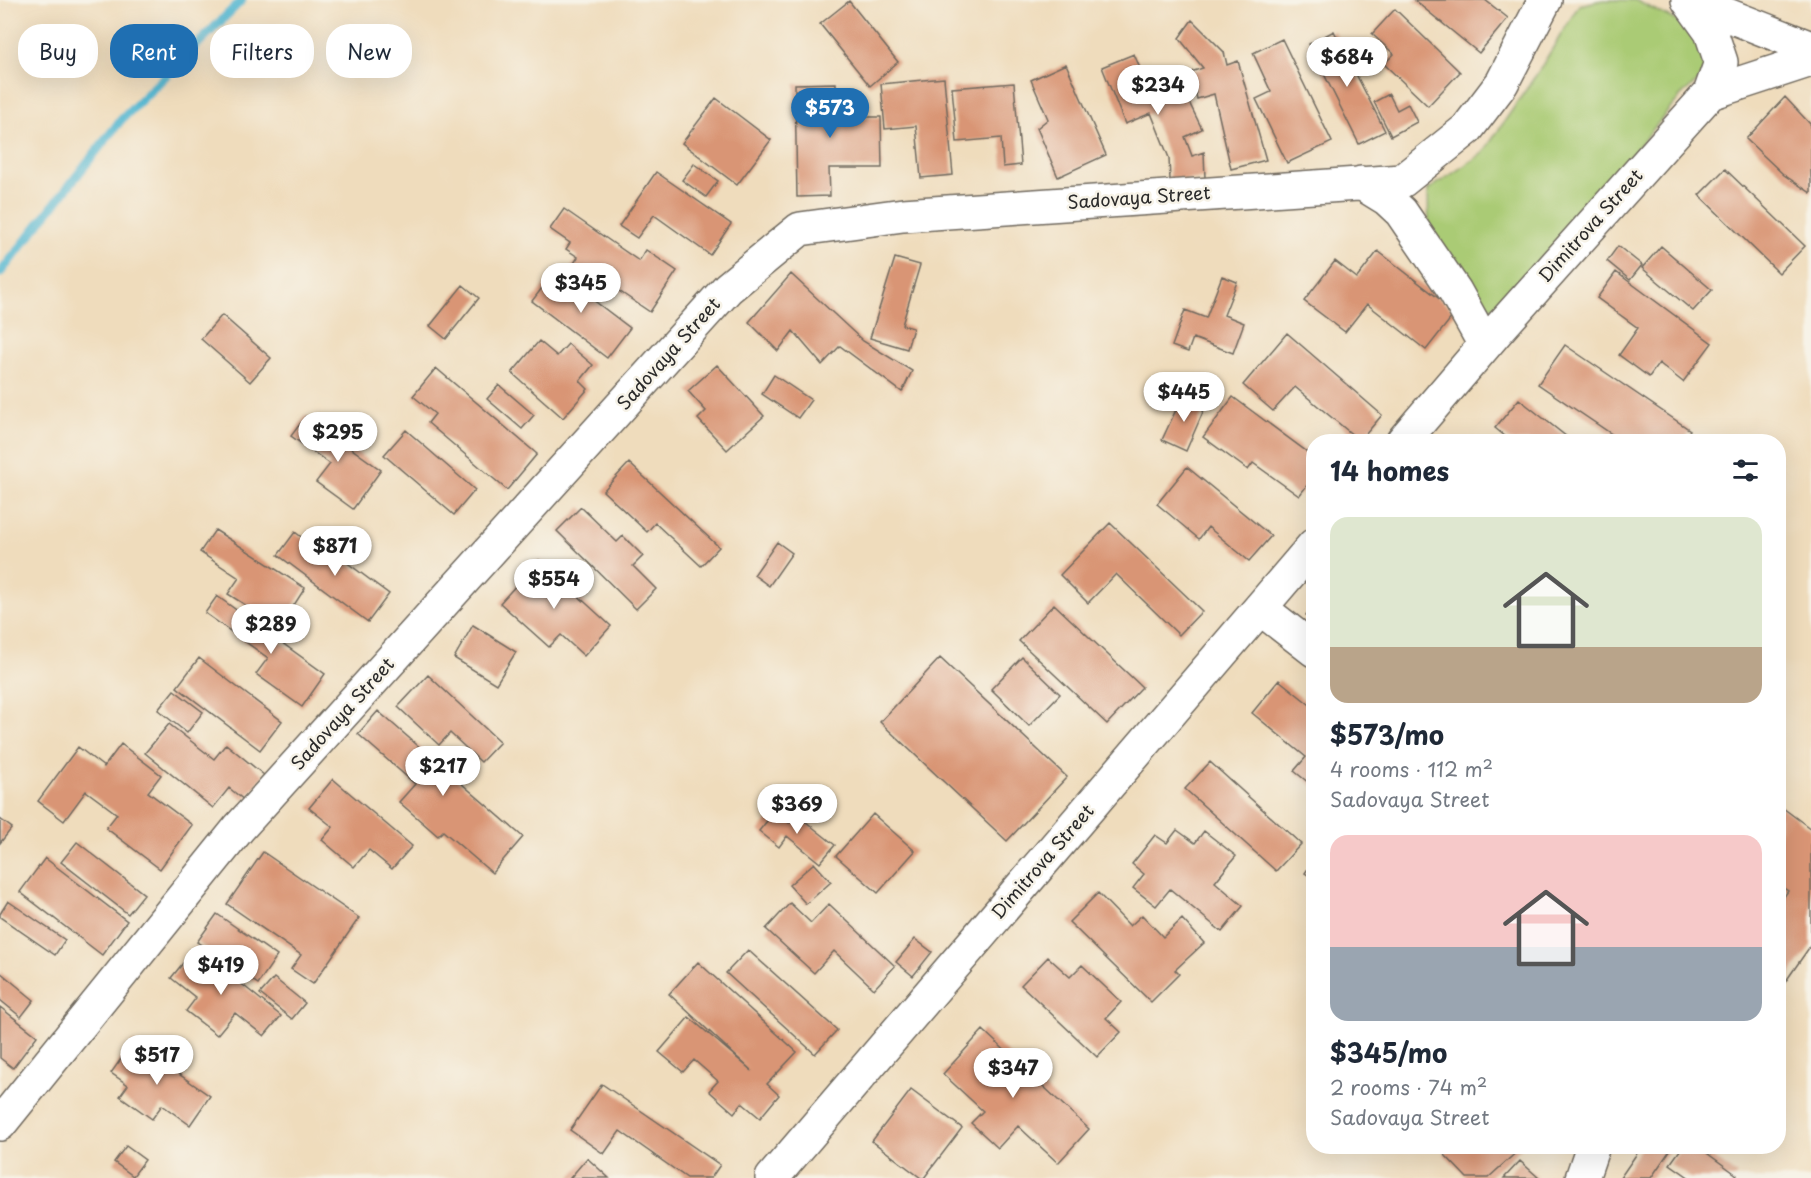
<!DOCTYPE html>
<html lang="en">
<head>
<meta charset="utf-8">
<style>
  body { margin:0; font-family:"Playpen Sans",sans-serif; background:#f6f6f7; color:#1f2937; height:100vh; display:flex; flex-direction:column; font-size:22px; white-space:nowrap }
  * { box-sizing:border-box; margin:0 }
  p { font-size:20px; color:#747a83 }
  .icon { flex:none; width:33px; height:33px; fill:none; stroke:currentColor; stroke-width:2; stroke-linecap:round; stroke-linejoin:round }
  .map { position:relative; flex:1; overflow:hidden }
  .panel { position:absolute; left:1306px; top:434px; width:480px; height:720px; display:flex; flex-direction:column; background:#fff; border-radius:24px; box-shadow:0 6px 24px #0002 }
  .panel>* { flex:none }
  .guide { position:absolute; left:18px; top:24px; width:570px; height:54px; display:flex; gap:12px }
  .price { position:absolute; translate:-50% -51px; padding:0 14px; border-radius:21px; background:#fff; color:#222; font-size:20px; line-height:39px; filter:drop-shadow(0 2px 3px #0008) }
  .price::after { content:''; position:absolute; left:50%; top:36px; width:18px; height:14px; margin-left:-9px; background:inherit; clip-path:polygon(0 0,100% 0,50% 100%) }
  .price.on { background:#1f6fb2; color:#fff }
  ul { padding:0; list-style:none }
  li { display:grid; align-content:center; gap:12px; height:318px; padding:0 24px }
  li span { display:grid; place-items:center; height:186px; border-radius:18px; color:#555 }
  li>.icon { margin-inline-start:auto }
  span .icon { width:108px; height:108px; fill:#fffc; stroke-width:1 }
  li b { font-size:26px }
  h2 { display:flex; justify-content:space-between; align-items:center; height:72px; padding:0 24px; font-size:26px }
  .tag { padding:0 21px; border-radius:24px; background:#fff; box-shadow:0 6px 24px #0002; font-size:21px; line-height:54px }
  .tag.on { background:#1f6fb2; color:#fff }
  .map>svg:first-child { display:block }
  .green { fill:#aacb74; stroke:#6a7b50; stroke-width:1.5 }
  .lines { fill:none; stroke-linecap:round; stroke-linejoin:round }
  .stream { stroke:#51b6d0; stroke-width:9 }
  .building { fill:#d99575 }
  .minor-casing { stroke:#70695e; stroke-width:36 }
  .minor { stroke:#fff; stroke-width:33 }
  .labels { text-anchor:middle; stroke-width:5; stroke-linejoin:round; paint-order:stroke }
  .street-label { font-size:18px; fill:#2b2b2b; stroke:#f7f3e8 }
</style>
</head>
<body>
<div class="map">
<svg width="1811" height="1178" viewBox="0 0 1811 1178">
  <rect width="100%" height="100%" fill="#f7f3e8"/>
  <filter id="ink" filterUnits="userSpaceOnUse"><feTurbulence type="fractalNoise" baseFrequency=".0167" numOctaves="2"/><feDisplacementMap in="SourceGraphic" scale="12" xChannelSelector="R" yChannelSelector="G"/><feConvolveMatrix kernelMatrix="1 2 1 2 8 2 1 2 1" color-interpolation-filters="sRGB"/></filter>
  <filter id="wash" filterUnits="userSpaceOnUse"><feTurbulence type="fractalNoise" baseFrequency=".008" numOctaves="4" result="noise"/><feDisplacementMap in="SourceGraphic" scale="24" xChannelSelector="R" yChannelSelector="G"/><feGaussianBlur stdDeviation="1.35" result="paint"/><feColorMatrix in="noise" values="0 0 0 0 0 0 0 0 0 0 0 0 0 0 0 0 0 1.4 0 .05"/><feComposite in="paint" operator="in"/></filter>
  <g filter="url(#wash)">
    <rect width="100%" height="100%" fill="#efdcbc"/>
    <path class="green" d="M1603,0h32l54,27 21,30 -12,25 -14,10 -109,131 -77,85 -11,-1 -58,-73 -1,-44 55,-37 57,-84 39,-64z"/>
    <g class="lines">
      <path class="stream" d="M0,273l121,-153 121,-120"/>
    </g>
    <g id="blocks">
      <path class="building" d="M1414,0h71l23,18 -29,35z
        M849,1l49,61 -28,24 -50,-62z
        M1395,9l65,63 -32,34 -44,-42 10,-10 -22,-20z
        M1192,20l32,32 3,13 11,-4 28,99 -35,9 -17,-75 -17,5 -6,-27 12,-4 -24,-30z
        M1334,31l51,100 -26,13 -50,-100z
        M1282,39l50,103 -45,21 -31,-64 15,-7 -18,-39z
        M1134,54l19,45 29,-11 20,41 -17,8 7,19 12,-4 1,27 -35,1 -1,-22 -18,-45 -26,11 -23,-57z
        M1066,64l40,91 -48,22 -21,-49 11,-9 -17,-39z
        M944,78l9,97 -32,3 -5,-52 -31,3 -4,-45z
        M836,83v34h45l1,51h-53l1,28 -33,1 -2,-113z
        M1014,83l7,82 -18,2 -2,-29 -44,4 -5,-54z
        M1389,94l8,16 11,-6 9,18 -26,14 -17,-34z
        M1785,97l26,28v68l-27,-18 -38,-36z
        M716,98l55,42 -34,45 -55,-42z
        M694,164l24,17 -12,16 -24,-17z
        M1725,169l80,77 -26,27 -80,-78z
        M656,172l75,52 -21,31 -56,-40 -17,23 -18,-12z
        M564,209l75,52 7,-11 31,21 -27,41 -43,-29 -5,7 -31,-22 7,-11 -12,-8 4,-6 -20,-14z
        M1618,246l24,19 -12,15 -23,-19z
        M1661,246l51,44 -19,21 -51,-43z
        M1378,251l78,61 -30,38 -59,-46 -22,28 -41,-31 31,-40 22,17z
        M895,258l25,7 -18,60 11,3 -6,21 -37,-11z
        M555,271l75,57 -23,30 -75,-57z
        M1616,272l96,71 -29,39 -24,-19 -10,14 -30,-22 19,-27 -41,-30z
        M791,274l72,67 49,30 -10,21 -62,-46 -18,19 -29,-34 -15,20 -29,-29z
        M1222,276l15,6 -13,33 20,8 -11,30 -40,-15 -5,14 -16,-6 13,-36 21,8z
        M463,285l16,13 -33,41 -16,-13z
        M222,315l49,43 -21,24 -49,-43z
        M1287,333l95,82 -22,26 -65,-54 -22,24 -30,-26z
        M539,341l18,15 11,-12 25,21 -13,16 8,8 -25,29 -51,-45z
        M1565,345l125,85 -7,11h-61l-84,-57z
        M717,365l47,51 -37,34 -29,-31 8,-8 -18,-20z
        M436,368l101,86 -30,36 -79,-67 7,-9 -22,-18z
        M774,375l37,25 -13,18 -36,-24z
        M499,385l35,30 -12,14 -35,-30z
        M1183,395l23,10 -20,46 -24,-11z
        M1233,397l81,60v19l-15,20 -46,-33 -5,7 -45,-33z
        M1519,399l53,42h-61l-16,-13z
        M306,416l75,54 -28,39 -37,-27 14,-18 -39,-28z
        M406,430l69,60 -21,25 -70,-60z
        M629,463l90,84 -18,19 -46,-43 -8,9 -44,-41z
        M1187,467l84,69 -22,25 -41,-34 -9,12 -42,-35z
        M581,507l36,35 6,-6 20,20 -10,10 23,23 -20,20 -79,-78z
        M1110,523l92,88 -23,24 -63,-61 -28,29 -28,-28z
        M215,530l90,58 -25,39 -52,-33 11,-16 -39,-26z
        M295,532l35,27 4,-6 55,41 -21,28 -90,-67z
        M777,542l15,11 -23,33 -15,-11z
        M539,560l72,66 -27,30 -23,-21 -12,12 -49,-44z
        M217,596l108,78 -23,33 -46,-33 12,-16 -63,-45z
        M1314,603v17l-8,-5z
        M1054,604l88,83 -35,37 -88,-83z
        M473,625l43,27 -20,32 -42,-26z
        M1022,657l38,37 -31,32 -38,-37z
        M199,658l83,63 -22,29 -83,-63z
        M940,658l127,119 -60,64 -127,-119z
        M428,675l72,67 -19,20 -31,-29 -11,12 -41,-38z
        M1279,680l35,28v79l-20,-16 12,-14 -54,-44z
        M174,690l29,22 -16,21 -29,-23z
        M378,711l145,126 -31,36 -49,-42 -5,5 -39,-34 16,-18 -57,-50z
        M169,724l45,35 12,-15 38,31 -20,25 -15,-12 -16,20 -68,-55z
        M121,744l40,31 -13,17 44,33 -32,44 -54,-41 11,-14 -31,-23 -22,30 -26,-20 40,-54 26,20z
        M1210,762l91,82 -25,27 -91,-82z
        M333,779l79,67 -20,23 -23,-19 -15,17 -32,-27 11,-13 -24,-19z
        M1779,805l32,24v116l-32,46v-87l9,-13 -9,-6z
        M775,811l14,12 7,-9 39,31 -15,18 -33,-27 -8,11 -20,-16z
        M873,814l42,37 -37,42 -42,-37z
        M0,819l12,9 -12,15z
        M1177,830l18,13 9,-12 32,25 -21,26 28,24 -21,26 -52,-43 -14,17 -23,-18 11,-14 -12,-10 23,-29 12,8z
        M77,842l67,52 -16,20 -67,-52z
        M263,852l96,66 -46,66 -22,-15 10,-14 -74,-51z
        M45,858l82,63 -25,34 -82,-63z
        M1314,860v19l-9,-6z
        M814,863l17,19 -25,22 -17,-19z
        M1098,893l32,33 12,-11 21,22 19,-18 22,24 -29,27 4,4 -28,28 -82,-80z
        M8,901l57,39 -10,15 -55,-38v-3z
        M790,903l21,20 18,-19 66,62 -21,23 -40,-38 -20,22 -48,-44z
        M217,914l60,42 -19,28 -61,-42z
        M915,939l17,13 -19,24 -17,-14z
        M196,947l85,69 -17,20 -29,-23 -18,22 -31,-24 10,-13 -25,-20z
        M748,950l89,80 -22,24 -89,-81z
        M1048,957l22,20 12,-12 39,37 -15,16 15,14 -24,25 -76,-72z
        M698,962l99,90 -30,32 12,11 -19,23 -18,-15 -8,10 -25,-22 9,-10 -24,-21 -11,12 -24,-20 30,-35 63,54 -83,-77z
        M0,972l34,28 -13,17 -21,-17z
        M274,978l31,25 -13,16 -32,-25z
        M0,1007l37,29 -24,32 -13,-10z
        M983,1030l106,99 -31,34 -40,-37 -20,22 -27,-25 12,-12 -40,-37z
        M133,1042l77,54 -20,29 -28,-20 -10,14 -32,-23 8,-11 -17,-12z
        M602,1084l118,81 -9,13h-24l-67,-47 -16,23 -34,-24z
        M911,1090l51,38 -38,50h-3l-49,-37z
        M126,1146l19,14 -12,16 -19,-14z
        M1453,1146h66l2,2 -33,30h-21l-23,-24z
        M1642,1146h31l-22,32h-31z
        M1683,1146h14l40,29 -3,3h-44l-20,-14z
        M587,1158l22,20h-39z
        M1520,1161l19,17h-35z"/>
    </g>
  </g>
  <g filter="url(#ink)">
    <use href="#blocks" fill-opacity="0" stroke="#70695e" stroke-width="1.5"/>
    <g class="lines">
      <g class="minor-casing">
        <path id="minor" d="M1688,0l23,32 10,30 -11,31
          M1689,0l122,48
          M1361,183l26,16 14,13 54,79 30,54
          M1403,441l94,-110 213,-238 101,-33
          M1260,608l54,42
          M0,1124l239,-296 489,-540 72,-59 103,-14 499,-34 65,-52 35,-46 43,-83
          M772,1178l542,-633
          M1582,1178l11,-32"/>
      </g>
      <use href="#minor" class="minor"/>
    </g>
  </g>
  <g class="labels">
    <g class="street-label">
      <text transform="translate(1139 198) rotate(-4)" y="6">Sadovaya Street</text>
      <text transform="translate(1591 226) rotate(-48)" y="6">Dimitrova Street</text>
      <text transform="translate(669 354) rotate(-48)" y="6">Sadovaya Street</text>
      <text transform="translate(343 714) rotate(-48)" y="6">Sadovaya Street</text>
      <text transform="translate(1043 862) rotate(-49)" y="6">Dimitrova Street</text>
    </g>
  </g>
</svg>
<b class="price" style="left:1347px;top:88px">$684</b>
<b class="price" style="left:1158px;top:116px">$234</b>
<b class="price on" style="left:830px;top:139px">$573</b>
<b class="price" style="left:581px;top:314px">$345</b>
<b class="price" style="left:1184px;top:423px">$445</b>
<b class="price" style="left:338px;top:463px">$295</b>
<b class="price" style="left:335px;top:577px">$871</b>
<b class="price" style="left:554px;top:610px">$554</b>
<b class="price" style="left:271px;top:655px">$289</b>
<b class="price" style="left:443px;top:797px">$217</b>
<b class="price" style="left:797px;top:835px">$369</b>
<b class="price" style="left:221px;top:996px">$419</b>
<b class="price" style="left:157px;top:1086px">$517</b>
<b class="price" style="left:1013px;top:1099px">$347</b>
<div class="guide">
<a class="tag">Buy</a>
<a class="tag on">Rent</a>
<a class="tag">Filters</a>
<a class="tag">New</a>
</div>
<section class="panel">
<h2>14 homes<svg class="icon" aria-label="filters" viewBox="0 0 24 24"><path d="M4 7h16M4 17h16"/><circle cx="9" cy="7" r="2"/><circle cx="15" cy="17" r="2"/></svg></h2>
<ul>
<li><span style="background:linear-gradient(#dfe7d0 70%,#b9a48a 0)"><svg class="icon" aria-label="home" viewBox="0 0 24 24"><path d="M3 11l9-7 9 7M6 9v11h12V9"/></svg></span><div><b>$573/mo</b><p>4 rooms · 112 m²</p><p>Sadovaya Street</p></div></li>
<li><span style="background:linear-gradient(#f6c9c9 60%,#9aa5b1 0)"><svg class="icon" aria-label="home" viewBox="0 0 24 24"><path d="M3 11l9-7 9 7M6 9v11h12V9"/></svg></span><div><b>$345/mo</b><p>2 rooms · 74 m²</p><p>Sadovaya Street</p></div></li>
</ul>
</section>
</div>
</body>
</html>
